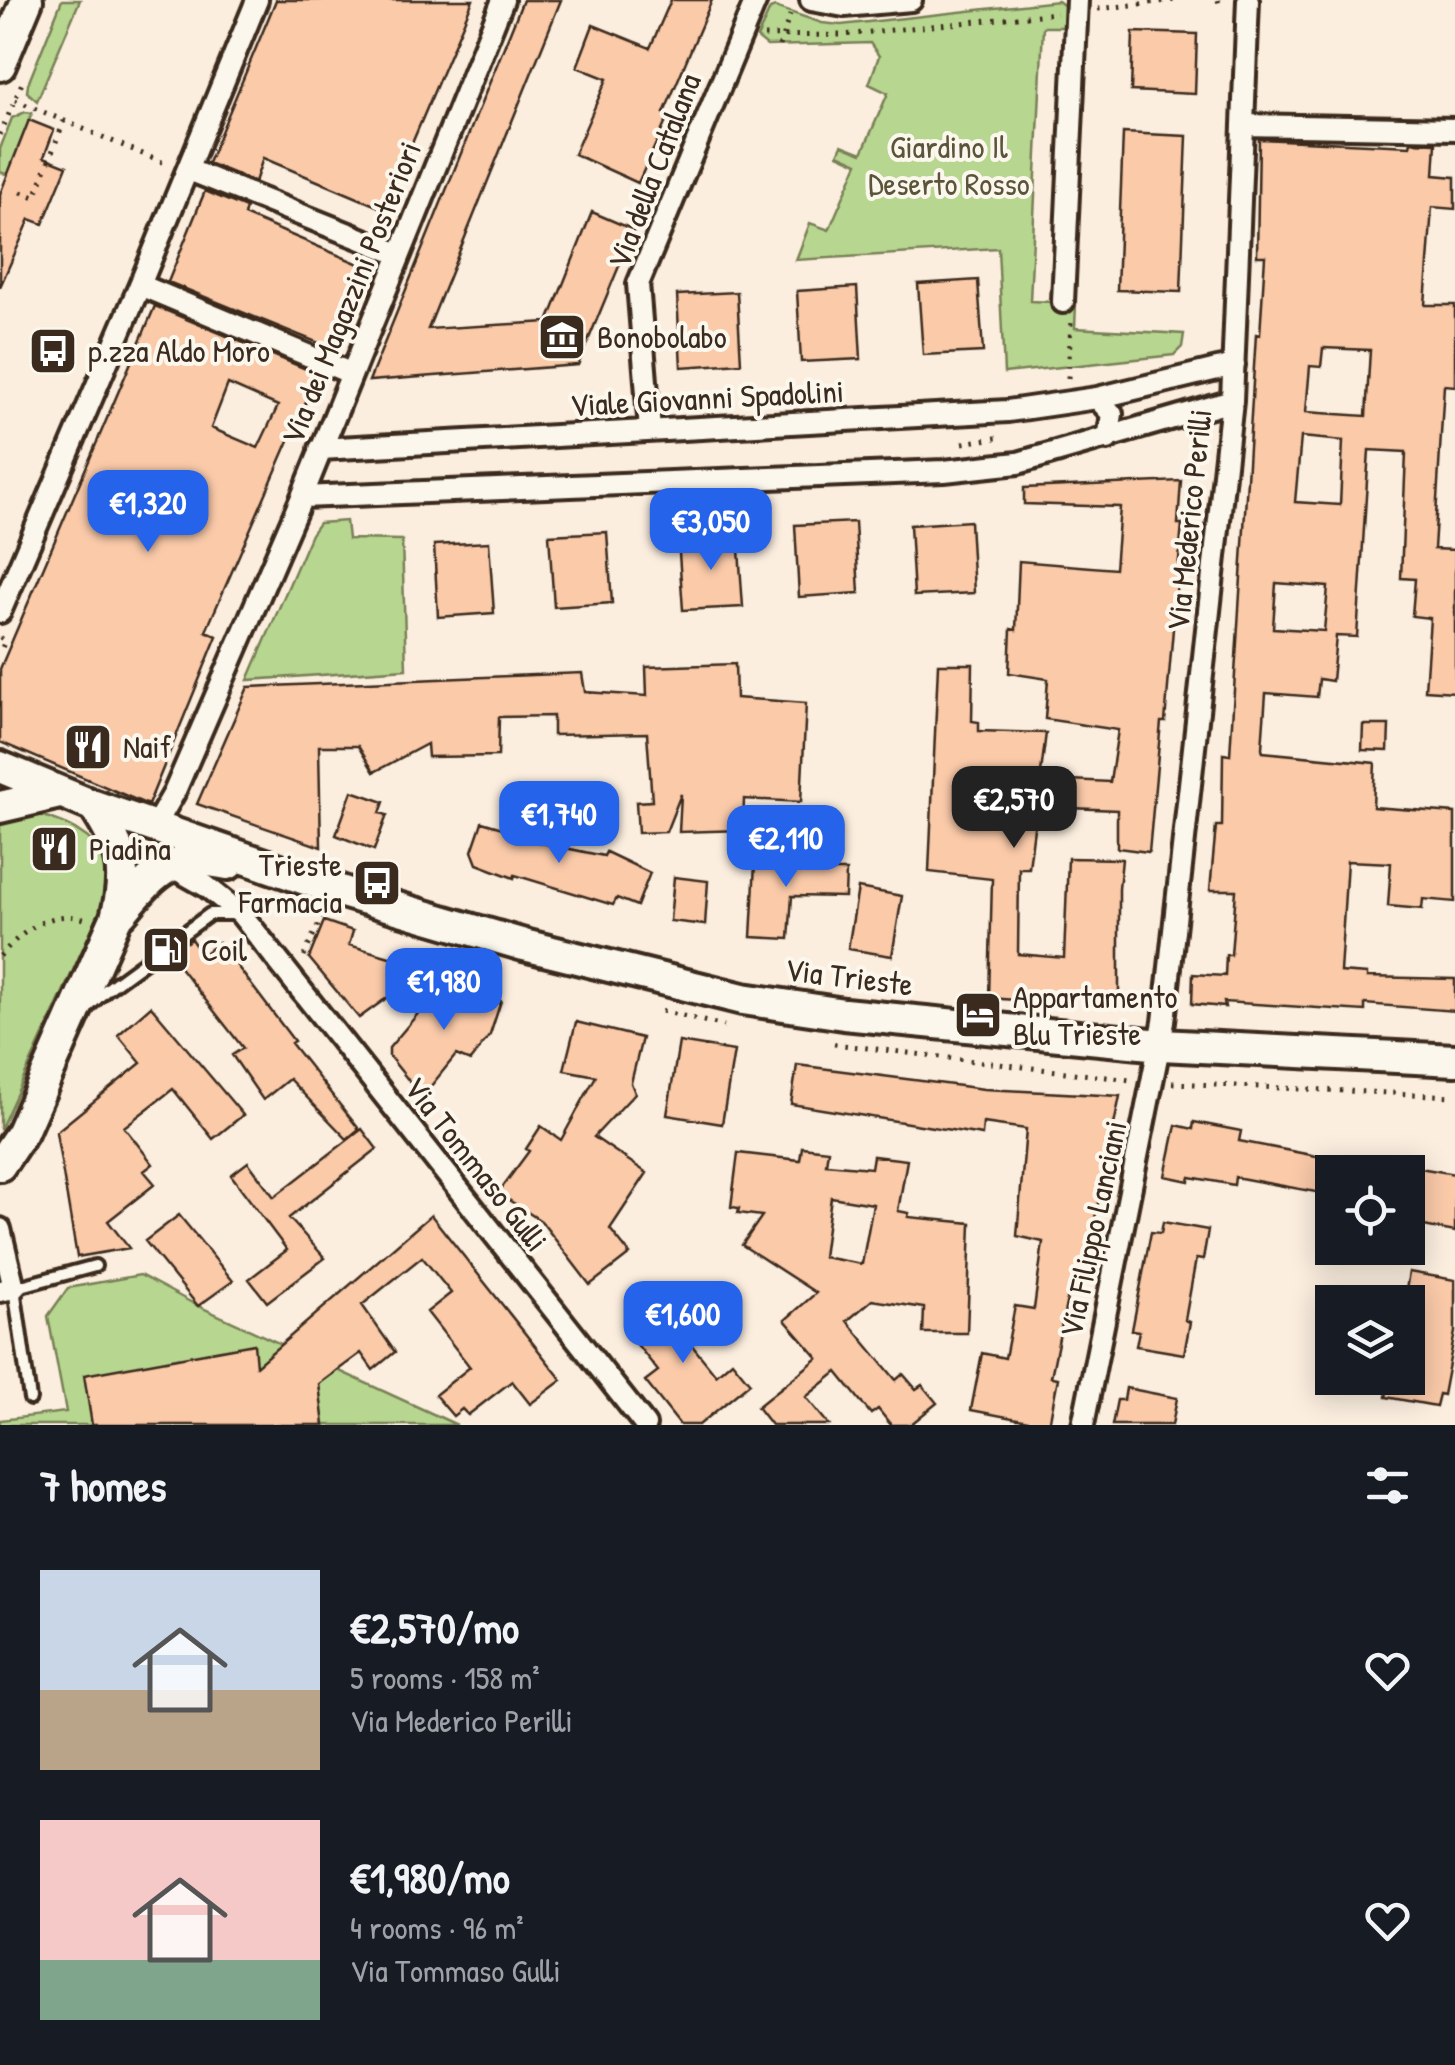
<!DOCTYPE html>
<html lang="en">
<head>
<meta charset="utf-8">
<style>
  body { margin:0; font-family:"Patrick Hand",sans-serif; background:#242831; color:#f1f3f6; height:100vh; display:flex; flex-direction:column; font-size:38px; white-space:nowrap }
  * { box-sizing:border-box; margin:0 }
  p { font-size:32px; color:#9ea1a6 }
  .icon { flex:none; width:55px; height:55px; fill:none; stroke:currentColor; stroke-width:2; stroke-linecap:round; stroke-linejoin:round }
  .map { position:relative; height:1425px; overflow:hidden }
  .side { display:flex; flex-direction:column; background:#171b24; flex:1 }
  .side>* { flex:none }
  .buttons { position:absolute; left:1315px; top:1155px; display:grid; gap:20px }
  .buttons a { display:grid; place-items:center; width:110px; height:110px; border-radius:0px; background:#171b24; box-shadow:0 5px 25px #0003; font-size:50px }
  .price { position:absolute; translate:-50% -85px; padding:0 22px; border-radius:20px; background:#2563eb; color:#fff; font-size:32px; line-height:65px; filter:drop-shadow(0 2px 5px #0008) }
  .price::after { content:''; position:absolute; left:50%; top:60px; width:30px; height:22px; margin-left:-15px; background:inherit; clip-path:polygon(0 0,100% 0,50% 100%) }
  .price.on { background:#222; color:#fff }
  ul { padding:0; list-style:none }
  li { display:flex; align-items:center; gap:30px; height:250px; padding:0 40px }
  li span { display:grid; place-items:center; flex:none; width:280px; height:200px; border-radius:0px; color:#555 }
  li>.icon { margin-inline-start:auto }
  span .icon { width:120px; height:120px; fill:#fffc; stroke-width:1 }
  li b { font-size:42px }
  h2 { display:flex; justify-content:space-between; align-items:center; height:120px; padding:0 40px; font-size:42px }
  .map>svg:first-child { display:block }
  .green { fill:#b7d690; stroke:#798057; stroke-width:2.5 }
  .building { fill:#facaa9; stroke:#3b2a1e; stroke-width:2.5; fill-rule:evenodd }
  .lines { fill:none; stroke-linecap:round; stroke-linejoin:round }
  .lane-casing { stroke:#3b2a1e; stroke-width:18 }
  .street-casing { stroke:#3b2a1e; stroke-width:28 }
  .secondary-casing { stroke:#3b2a1e; stroke-width:38 }
  .path { stroke:#3b2a1e; stroke-width:5; stroke-dasharray:2.5 8; stroke-linecap:butt }
  .lane { stroke:#fbf7ec; stroke-width:10 }
  .street { stroke:#fbf7ec; stroke-width:20 }
  .secondary { stroke:#fbf7ec; stroke-width:30 }
  .labels { text-anchor:middle; stroke-width:8; stroke-linejoin:round; paint-order:stroke }
  .park-label { font-size:32px; fill:#5a553a; stroke:#fbf7ec }
  .street-label { font-size:32px; fill:#3b2a1e; stroke:#fbf7ec }
  .poi-label { font-size:32px; fill:#3b2a1e; stroke:#fbf7ec; text-anchor:start }
</style>
</head>
<body>
<div class="map">
<svg width="1455" height="1425" viewBox="0 0 1455 1425">
  <rect width="100%" height="100%" fill="#fbeedf"/>
  <filter id="ink" filterUnits="userSpaceOnUse"><feTurbulence type="fractalNoise" baseFrequency=".01" numOctaves="2"/><feDisplacementMap in="SourceGraphic" scale="20" xChannelSelector="R" yChannelSelector="G"/><feConvolveMatrix kernelMatrix="1 2 1 2 8 2 1 2 1" color-interpolation-filters="sRGB"/></filter>
  <g filter="url(#ink)">
    <path class="green" d="M62,0h18l-43,101 -10,-9 1,-8z
      M1058,1l8,6 -2,20h-21l-13,274 46,2 -1,25 109,6 -2,13 -8,8 -170,18 -6,-125 -202,12 14,-37 19,7 29,-67 -20,-9 4,-9 20,8 26,-60 -19,-9 10,-28 -9,-13 -103,3 -10,-8 13,-29 5,-2 47,16 19,2z
      M25,112l7,1 -24,62 -8,-3v-23l12,-31z
      M346,521l2,18 54,1 4,129 -158,11 63,-146 8,-11z
      M19,812c41,4 74,21 96,57l-5,20 -110,241v-312z
      M140,1275l58,31 259,119h-457v-5l66,-8 -18,-96 20,-28z"/>
    <path class="building" d="M276,0h197l-89,209 -121,-51 -8,24 -47,-19z
      M523,0h38l-133,329 120,-7 44,-110 42,18 -56,135 -209,16z
      M671,0h41l-48,113 5,2 -31,68 -64,-29 33,-75 -30,-12 16,-42 57,23z
      M1133,32l64,2 -2,60 -64,-3z
      M29,120l25,10 -10,27 23,9 -24,58 -13,-5 -30,68v-93z
      M1123,133l64,3 -6,156 -64,-2z
      M1259,139l151,7 1,-4 25,1 -2,32 21,2v32l-23,-2 -7,98h30v81l-11,-1 -10,164 21,1v142l-30,-2 5,-72 -18,-2 3,-37 -14,-1 5,-126 -37,-2 -12,187 -21,-1 -4,45 -13,-2 -2,18 -51,-4 -4,55 1,4 112,11 -2,44 82,6v89l-32,-3 -1,10 -34,-3 3,-43 -44,-2 -7,111 27,2v3l88,2v32l-90,-7v7l-141,-9 1,5 -33,-3 1,-30 32,2 1,-21h5l5,-65h-26l6,-64h6l1,-72 7,1 26,-421 4,1 5,-79h-8zM1323,348l47,2 -4,66 -60,-4 4,-46 11,1zM1301,437l42,4 -3,64 -45,-3zM1276,583l52,4 -4,44 -51,-3z
      M205,191l41,17 -2,7 122,52 -35,81 -163,-66z
      M978,280l5,72 -60,3 -5,-71z
      M857,287l4,72 -60,3 -4,-71z
      M737,292l4,71 -60,4 -4,-72z
      M155,306l163,68 -112,257 11,5 -69,169 -148,-63v-73zM228,384l50,22 -20,42 -47,-20z
      M1181,481l-3,43h4l-17,198h-4l-12,130 -32,-4v-38l-47,-2 1,-28 39,2 8,-52 -73,-11 3,-40 -39,-6 2,-44 5,1 3,-69 96,8 5,-62 -96,-3v-16z
      M970,521l4,72 -60,3 -4,-71z
      M855,522l4,71 -60,4 -4,-72z
      M607,532l5,71 -58,4 -5,-72z
      M738,535l5,72 -60,3 -5,-71z
      M489,542l5,71 -56,4 -4,-72z
      M735,664l1,34 70,5 -5,99 -57,-3 -1,31 -64,2 2,-38 -15,38 -28,1 -2,-31 16,-1 -5,-68 -94,2v-19l-54,1 -1,39 -70,1 -1,-13 -53,28 -16,-26h-39l2,101 -124,-43 51,-117 334,-14 3,19 62,4 -1,-29z
      M938,664h35l-1,57 7,1v9l67,2 -17,135h-10l-1,86 46,4 4,-100 54,1 -3,30v107h-64v7l-66,-5 3,-119 -63,-7z
      M1363,725h26l-1,26 -26,-1z
      M352,791l32,11 -4,11 7,2 -13,35 -38,-15z
      M482,822l51,15 -1,4 72,15 2,-4 44,21 -13,33 -20,-8 -4,7 -98,-30 -1,3 -37,-14 -5,-13z
      M52,833l19,10 -11,24 -20,-9z
      M756,845l38,3 -1,23h53l-1,26 -53,-1 -3,43 -38,-2z
      M674,877l34,4 -3,44 -35,-4z
      M858,888l44,8 -10,60 -44,-7z
      M324,921l29,10 -4,14 54,16 -4,28 -40,29 -50,-60z
      M191,939l11,16 17,-13 75,99 -3,2 68,86 -12,10 -58,-60 -26,21 -31,-45 11,-7 -68,-87 -5,4 -5,-7z
      M447,979l54,22 -11,34 -20,26 -14,-6 -34,42 -33,-41v-8z
      M151,1006l92,109 -30,24 -40,-50 -49,38 29,37 -9,7 11,13 -47,37 21,27 -52,9 -21,-125 85,-69 -23,-28z
      M576,1022l66,16 -11,45 4,10 -41,44 53,36 -37,56 20,25 -40,31 -49,-64 -43,-28 31,-42 -3,-2 15,-23 20,14 35,-64 -32,-6z
      M679,1042l55,9 -12,73 -55,-9z
      M797,1065l187,24 136,7 -41,200 -11,-2 -17,83 7,1 -9,47 -78,-15 11,-57 23,5 10,-52 19,3 9,-67 -26,-6 9,-107 -43,-6 -1,12 -191,-31z
      M1194,1122l47,9 -2,10 93,18v36l-97,-18 -1,8 -44,-8 -1,4 -24,-5 11,-51 17,4z
      M362,1129l15,20 -88,69 36,40 -58,44 -18,-23 38,-29 -56,-75 17,-13 26,35z
      M802,1147l26,3 -2,14 45,4 2,-12 34,4 -9,51 11,2 -1,4 63,6 -4,110h-44l1,-25 -52,-8 -25,21 49,59 7,-6 13,15 6,-4 15,18 -27,22h-19l-13,-16 -7,5 -34,-42 -31,25 23,28h-58l-14,-18 61,-49 -33,-38 31,-27 -74,-48 20,-29 -24,-3 1,-5 -8,-1 7,-54 62,7zM831,1197l42,7 -11,60 -39,-7z
      M1414,1167l41,7v58l-47,-9v-50l5,1z
      M179,1215l54,66 -35,25 -53,-65z
      M431,1215l131,165 -32,24 -18,-23 -44,34 -6,-6 -9,7 -18,-21 35,-28 -43,-55 24,-19 -29,-36 -60,48 33,47 -22,18 -12,-17 -42,31 5,41h-232l-8,-50 170,-31 2,22z
      M1163,1222l45,8 -5,30 -7,-1 -11,61 5,2 -6,32 -48,-8 3,-15 -7,-1 19,-98 10,1z
      M1409,1272l46,8v52l-12,63 -4,-1 -3,12 -50,-9 4,-19h18v-52l4,-24h-8z
      M660,1300l15,19 14,-11 13,17 -16,13 30,37 16,-14 18,22 -51,42h-19l-35,-44 13,-10 -34,-43z
      M1126,1388l51,10 -5,27h-60l5,-25h7z"/>
    <g class="lines">
      <g class="lane-casing">
        <path id="lane" d="M87,1008l19,-18 104,-76h28
          M30,1399l-16,-111 81,-22"/>
      </g>
      <g class="street-casing">
        <path id="street" d="M811,0l33,6 67,-6
          M1244,125l211,4
          M189,170l210,84
          M140,285l210,88
          M1063,302l14,-302
          M1097,398l137,-33
          M650,430l-12,-146 118,-284
          M320,449l688,-38 89,-13 15,16 -4,25
          M302,497l642,-26 74,-8 214,-62
          M0,612l140,-327 117,-285
          M155,826l19,-33 128,-296 201,-497
          M169,865l37,21 35,28 404,511
          M0,1229l14,59 -14,3
          M1083,1425l81,-403 68,-621 16,-401"/>
      </g>
      <g class="secondary-casing">
        <path id="secondary" d="M0,65l27,-65
          M0,767l94,39 252,87 178,52 219,54 101,15 317,31 294,15
          M0,807l60,-14
          M121,913c35,-41 49,-61 107,-49
          M0,1165l22,-33 94,-214c13,-49 6,-70 -22,-112"/>
      </g>
      <path class="path" d="M1218,0l3,10
        M1098,9l77,-9
        M764,36l79,-1 214,-22
        M779,46l11,-31
        M15,100l149,63
        M0,135l22,-52
        M21,192l14,5 29,-76
        M1068,378l3,-56
        M963,443l39,-6
        M0,637l5,4 -5,11
        M0,956c22,-25 53,-49 87,-36
        M304,956l18,-40 5,1
        M662,1011l62,15
        M834,1044l297,36
        M1172,1083l283,13"/>
      <use href="#lane" class="lane"/>
      <use href="#street" class="street"/>
      <use href="#secondary" class="secondary"/>
    </g>
  </g>
  <defs>
    <g id="museum-square" transform="scale(2.5)"><rect x="-9" y="-9" width="18" height="18" rx="4" fill="#3b2a1e" stroke="#fbf7ec"/><path d="M0-6L6-3V-2H-6V-3ZM-5-1h2V3h-2ZM-1-1h2V3h-2ZM3-1h2V3H3ZM-6 4H6V6H-6Z" fill="#fff"/></g>
    <g id="bus-square" transform="scale(2.5)"><rect x="-9" y="-9" width="18" height="18" rx="4" fill="#3b2a1e" stroke="#fbf7ec"/><path d="M-5-6H5V4H4V6H2V4H-2V6H-4V4H-5ZM-3.5-4V0h7V-4ZM-3.5 1.2v1.5H-2V1.2ZM2 1.2v1.5H3.5V1.2Z" fill="#fff"/></g>
    <g id="restaurant-square" transform="scale(2.5)"><rect x="-9" y="-9" width="18" height="18" rx="4" fill="#3b2a1e" stroke="#fbf7ec"/><path d="M-5-6h1v4h1v-4h1v4h1v-4h1v5L-1.5 .5V6h-2V.5L-5-1ZM5-6V6H3V1.5H1.5Q1.5-4 5-6Z" fill="#fff"/></g>
    <g id="fuel-square" transform="scale(2.5)"><rect x="-9" y="-9" width="18" height="18" rx="4" fill="#3b2a1e" stroke="#fbf7ec"/><path d="M-5.5-6h7V0h2V4h1.3V-2.5L3-4.5l.8-.8L6-3V5H2.5V1h-1V6h-7ZM-4.2-4.7v3.2H.2V-4.7Z" fill="#fff"/></g>
    <g id="hotel-square" transform="scale(2.5)"><rect x="-9" y="-9" width="18" height="18" rx="4" fill="#3b2a1e" stroke="#fbf7ec"/><path d="M-6-4.5h1.5V1H6V5H4.5V3h-9V5H-6ZM-4 0a1.8 1.8 0 1 1 3.6 0ZM.5 0V-2.5h3Q6-2.5 6 0Z" fill="#fff"/></g>
  </defs>
  <g fill-rule="evenodd">
    <use href="#museum-square" x="562" y="337"/>
    <use href="#bus-square" x="53" y="351"/>
    <use href="#restaurant-square" x="88" y="747"/>
    <use href="#restaurant-square" x="54" y="849"/>
    <use href="#bus-square" x="377" y="883"/>
    <use href="#fuel-square" x="166" y="950"/>
    <use href="#hotel-square" x="978" y="1015"/>
  </g>
  <g class="labels">
    <g class="park-label">
      <text x="949" y="158">Giardino Il<tspan x="949" dy="37">Deserto Rosso</tspan></text>
    </g>
    <g class="street-label">
      <text transform="translate(654 171) rotate(-69)" y="11">Via della Catalana</text>
      <text transform="translate(351 293) rotate(-68)" y="11">Via dei Magazzini Posteriori</text>
      <text transform="translate(707 398) rotate(-3)" y="11">Viale Giovanni Spadolini</text>
      <text transform="translate(1189 520) rotate(-84)" y="11">Via Mederico Perilli</text>
      <text transform="translate(849 977) rotate(7)" y="11">Via Trieste</text>
      <text transform="translate(476 1164) rotate(52)" y="11">Via Tommaso Gulli</text>
      <text transform="translate(1093 1229) rotate(-78)" y="11">Via Filippo Lanciani</text>
    </g>
    <g class="poi-label">
      <text x="597" y="348">Bonobolabo</text>
      <text x="88" y="362">p.zza Aldo Moro</text>
      <text x="123" y="758">Naif</text>
      <text x="89" y="860">Piadina</text>
      <text x="342" y="876" text-anchor="end">Trieste<tspan x="342" dy="37">Farmacia</tspan></text>
      <text x="201" y="961">Coil</text>
      <text x="1013" y="1008">Appartamento<tspan x="1013" dy="37">Blu Trieste</tspan></text>
    </g>
  </g>
</svg>
<div class="buttons">
<a><svg class="icon" aria-label="locate" viewBox="0 0 24 24"><circle cx="12" cy="12" r="6"/><path d="M12 2v4M12 18v4M2 12h4M18 12h4"/></svg></a>
<a><svg class="icon" aria-label="layers" viewBox="0 0 24 24"><path d="M12 4l9 5-9 5-9-5zM3 14l9 5 9-5"/></svg></a>
</div>
<b class="price" style="left:148px;top:555px">€1,320</b>
<b class="price" style="left:711px;top:573px">€3,050</b>
<b class="price on" style="left:1014px;top:851px">€2,570</b>
<b class="price" style="left:559px;top:866px">€1,740</b>
<b class="price" style="left:786px;top:890px">€2,110</b>
<b class="price" style="left:444px;top:1033px">€1,980</b>
<b class="price" style="left:683px;top:1366px">€1,600</b>
</div>
<section class="side">
<h2>7 homes<svg class="icon" aria-label="filters" viewBox="0 0 24 24"><path d="M4 7h16M4 17h16"/><circle cx="9" cy="7" r="2"/><circle cx="15" cy="17" r="2"/></svg></h2>
<ul>
<li><span style="background:linear-gradient(#c9d6e8 60%,#b9a48a 0)"><svg class="icon" aria-label="home" viewBox="0 0 24 24"><path d="M3 11l9-7 9 7M6 9v11h12V9"/></svg></span><div><b>€2,570/mo</b><p>5 rooms · 158 m²</p><p>Via Mederico Perilli</p></div><svg class="icon" aria-label="heart" viewBox="0 0 24 24"><path d="M12 20l-8-8c-3-5 5-10 8-4 3-6 11-1 8 4z"/></svg></li>
<li><span style="background:linear-gradient(#f6c9c9 70%,#7fa58c 0)"><svg class="icon" aria-label="home" viewBox="0 0 24 24"><path d="M3 11l9-7 9 7M6 9v11h12V9"/></svg></span><div><b>€1,980/mo</b><p>4 rooms · 96 m²</p><p>Via Tommaso Gulli</p></div><svg class="icon" aria-label="heart" viewBox="0 0 24 24"><path d="M12 20l-8-8c-3-5 5-10 8-4 3-6 11-1 8 4z"/></svg></li>
</ul>
</section>
</body>
</html>
